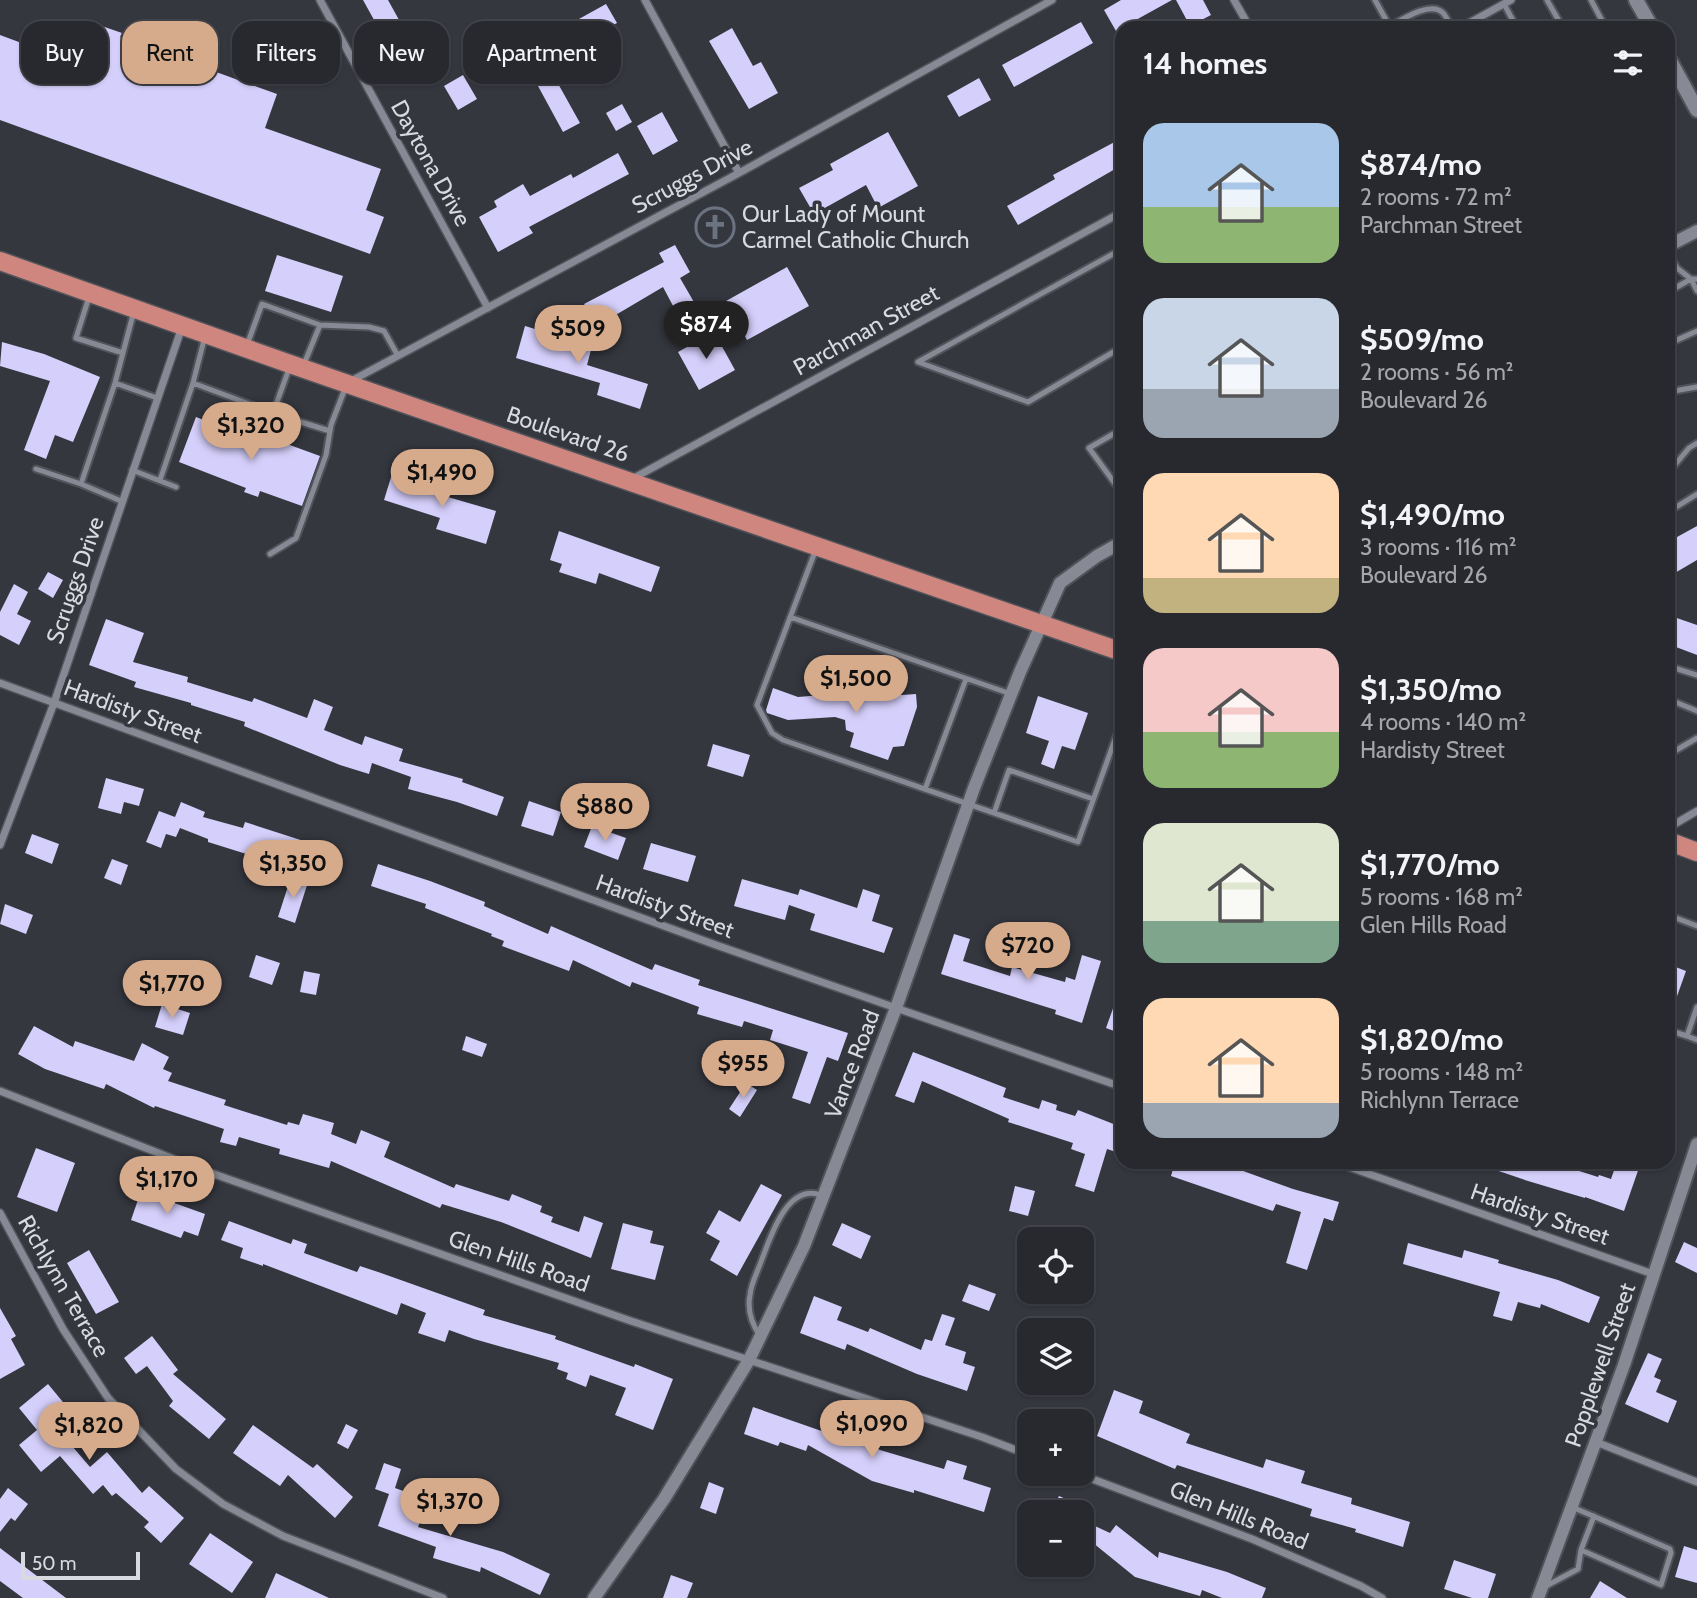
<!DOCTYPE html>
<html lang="en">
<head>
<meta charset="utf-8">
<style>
  body { margin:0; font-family:Cabin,sans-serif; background:#303137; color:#f1f3f6; height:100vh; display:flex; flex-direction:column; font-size:26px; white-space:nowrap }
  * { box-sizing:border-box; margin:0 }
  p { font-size:23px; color:#a5a6aa }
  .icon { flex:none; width:38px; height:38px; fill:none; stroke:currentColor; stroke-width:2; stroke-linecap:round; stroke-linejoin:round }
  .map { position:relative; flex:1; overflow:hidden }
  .details { position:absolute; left:1115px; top:21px; width:560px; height:1148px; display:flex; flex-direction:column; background:#28292f; border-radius:21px; box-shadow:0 2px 5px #0004,0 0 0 2px #44454b }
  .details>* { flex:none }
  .hud { position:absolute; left:21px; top:21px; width:665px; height:63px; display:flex; gap:14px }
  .fabs { position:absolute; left:1017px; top:1227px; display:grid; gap:14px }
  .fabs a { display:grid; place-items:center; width:77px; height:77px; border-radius:14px; background:#28292f; box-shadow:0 2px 5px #0004,0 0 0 2px #44454b; font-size:35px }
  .scale { position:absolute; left:21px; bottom:18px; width:119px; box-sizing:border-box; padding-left:7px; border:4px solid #d9dae0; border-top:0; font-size:19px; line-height:24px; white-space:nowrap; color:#d9dae0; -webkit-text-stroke:5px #35373f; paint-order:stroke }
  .price { position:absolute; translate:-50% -60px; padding:0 16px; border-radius:24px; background:#d6ab8b; color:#111; font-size:23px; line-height:46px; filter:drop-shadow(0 2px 4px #0008) }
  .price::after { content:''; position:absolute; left:50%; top:42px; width:21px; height:16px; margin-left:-10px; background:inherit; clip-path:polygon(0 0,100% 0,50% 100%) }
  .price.active { background:#222; color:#fff }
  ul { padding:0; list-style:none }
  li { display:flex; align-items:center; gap:21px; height:175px; padding:0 28px }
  li span { display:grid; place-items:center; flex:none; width:196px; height:140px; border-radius:21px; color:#555 }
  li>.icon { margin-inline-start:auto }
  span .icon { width:84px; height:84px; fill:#fffc; stroke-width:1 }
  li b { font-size:30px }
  h2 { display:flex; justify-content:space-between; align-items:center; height:84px; padding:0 28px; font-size:30px }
  .chip { padding:0 24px; border-radius:21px; background:#28292f; box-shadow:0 2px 5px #0004,0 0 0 2px #44454b; font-size:24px; line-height:63px }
  .chip.active { background:#d6ab8b; color:#111 }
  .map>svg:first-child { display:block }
  .building { fill:#d5cffb }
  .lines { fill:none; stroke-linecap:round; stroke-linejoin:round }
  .service-casing { stroke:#51535a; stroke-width:9 }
  .minor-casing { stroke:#51535a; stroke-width:10 }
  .tertiary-casing { stroke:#51535a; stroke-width:16 }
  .secondary-casing { stroke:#51535a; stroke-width:18 }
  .primary-casing { stroke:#51535a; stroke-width:21 }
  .service { stroke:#878a94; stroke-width:5 }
  .minor { stroke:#878a94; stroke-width:7 }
  .tertiary { stroke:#878a94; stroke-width:12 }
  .secondary { stroke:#878a94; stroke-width:14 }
  .primary { stroke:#cf867f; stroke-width:18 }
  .labels { text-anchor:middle; stroke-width:7; stroke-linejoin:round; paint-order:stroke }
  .street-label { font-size:23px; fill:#d9dae0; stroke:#35373f }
  .poi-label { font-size:23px; fill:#d9dae0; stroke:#35373f; text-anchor:start }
</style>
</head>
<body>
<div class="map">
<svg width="1697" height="1598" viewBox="0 0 1697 1598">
  <rect width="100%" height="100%" fill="#35373f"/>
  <path class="building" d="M363,0h25l20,36 -19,11z
    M1121,0h51l-56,31 -12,-21z
    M1176,0h27l8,15 -21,11z
    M606,4l11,19 -8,4 12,21 -18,11 -12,-22 -45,25 34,61 -17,9 -25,-46 3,-2 -18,-34z
    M1081,22l12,21 -79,44 -12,-22z
    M44,24l45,17 7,-17 26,9 -2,4 157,57 -12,34 116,41 -15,41 18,7 -14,37 -370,-134v-85l35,13z
    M732,28l21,38 8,-4 17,31 -29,16 -40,-68z
    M463,75l14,24 -19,11 -14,-24z
    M979,78l12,22 -32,17 -12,-21z
    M622,104l10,18 -16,9 -10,-18z
    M662,112l16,29 -25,14 -16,-29z
    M888,132l30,54 -40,22 -12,-23 -52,29 -15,-26 34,-18 -3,-6z
    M1122,138v27l-104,60 -11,-19 48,-27 -2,-4z
    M618,153l11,21 -100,53 4,6 -35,19 -19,-35 18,-10 -3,-6 29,-17 7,12 41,-22 2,4z
    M675,245l15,27 -10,6 18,31 -18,10 -17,-32 -66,39 -13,-22 80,-42 -5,-9z
    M277,255l66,21 -12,36 -66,-21z
    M787,267l22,39 -62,34 -21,-39z
    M525,326l67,20 -5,19 61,19 -8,25 -43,-14 3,-12 -84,-25z
    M714,332l21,38 -36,20 -21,-38z
    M2,342l42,12 56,23 -27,65 -18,-7 -9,24 -22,-9 26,-69 -50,-15z
    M196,417l66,26 3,-7 55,20 -18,50 -42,-15 -2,6 -14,-5 2,-4 -67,-26z
    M392,474l51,15 -2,6 55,16 -10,33 -50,-15 4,-11 -56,-18z
    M1697,526v34l-29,17v-35z
    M559,531l101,36 -9,25 -52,-19 -3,11 -37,-12 3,-8 -12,-4z
    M48,572l15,8 -10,18 -15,-9z
    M14,584l14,8 -11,22 14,7 -12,24 -19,-10v-23z
    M1668,615l29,10v30l-29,-11z
    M106,619l38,14 -11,29 55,15 -1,5 65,20 2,-4 53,20 7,-19 19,8 -9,23 38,15 3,-9 38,13 -4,12 64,18 -1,3 42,15 -7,19 -40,-14 -49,-13 3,-12 -39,-14 -3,11 -29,-9 -96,-39 1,-4 -54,-17v-2l-57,-16 2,-5 -47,-17z
    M865,678l20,7v4l17,6 14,-1 1,13 -13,39 -11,1 -5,13 -38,-13 4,-14 -8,-3 -1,-10 -10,-3 -47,3 -21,-7 -1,-3 7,-22 25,9 48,-4 12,4z
    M1038,696l50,17 -13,37 -13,-4 -8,23 -13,-5 8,-23 -23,-8z
    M713,744l37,11 -7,22 -36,-11z
    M106,778l38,11 -5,17 -15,-4 -3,12 -23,-6z
    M529,801l32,11 -8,24 -32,-10z
    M181,802l24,10 -2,5 40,11 2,-6 68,22 -9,28 -96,-30v-3l-28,-11 -4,9 -10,-3 -5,14 -15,-6 13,-31 16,6z
    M592,826l34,12 -8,22 -34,-13z
    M32,834l27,10 -7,20 -27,-11z
    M651,843l45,13 -8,26 -45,-13z
    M112,859l16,6 -7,20 -17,-7z
    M378,864l52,17 55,21 -1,4 64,28 3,-8 101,44 3,-6 45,16 -2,5 150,48 -10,28 -11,-4 -17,47 -18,-6 16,-46 -38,-12 3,-10 -29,-9 -2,6 -45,-13 2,-7 -67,-25 -2,5 -57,-27 -4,11 -67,-25 2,-5 -13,-5 1,-2 -67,-26 1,-4 -55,-18z
    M291,877l17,5 -13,41 -17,-6z
    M742,879l56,16 2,-6 57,19 6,-19 17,6 -8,26 21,7 -9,25 -74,-23 5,-16 -26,-9 -4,15 -51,-14z
    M5,904l28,11 -7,19 -26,-10z
    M954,934l16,5 -7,22 47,15 2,-9 53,15 1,-5 9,3 7,-25 19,6 -19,62 -27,-9 1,-4 -115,-36z
    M256,955l24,8 -8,22 -23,-8z
    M1668,964l18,7 -16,45h-2z
    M304,971l16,3 -4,21 -16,-3z
    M1120,989h2v45l-16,-6z
    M162,1004l28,9 -7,22 -28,-8z
    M34,1026l39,21 2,-6 59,20 8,-18 27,14 -6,12 9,4 -4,8 58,19 -2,5 63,20 1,-3 11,3 4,-11 31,9 -3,11 25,10 5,-14 29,12 -6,15 70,31 2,-4 53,17 3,-7 30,12 -2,6 13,5 -2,5 28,10 5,-16 19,7 -12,35 -90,-36 -59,-18 -2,4 -109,-47 -2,7 -50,-14 1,-5 -41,-12 -3,9 -16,-4 4,-13 -69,-23 -1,2 -48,-24 -2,5 -59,-20 -27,-15z
    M466,1036l21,8 -5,13 -20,-7z
    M913,1052l93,36 -3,9 36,12 3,-9 15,5 -1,5 19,6 3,-6 38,15 -3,9 9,3v17l-15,-5 -13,43 -19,-6 10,-32 -14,-5 2,-6 -65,-21 1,-3 -87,-38 -8,22 -19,-7z
    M746,1083l11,7 -17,27 -11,-8z
    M36,1148l39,15 -18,49 -40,-15z
    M1175,1162h50l-1,2 69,25 46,13 -6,19 -9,-3 -17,52 -21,-7 15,-51 -25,-8 -3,7 -102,-35z
    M1478,1162h73l47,15 1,-2 12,4 6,-17h24l-17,49 -39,-14v1l-57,-17 -50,-17z
    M761,1184l21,11 -45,81 -27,-16 10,-19 -14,-8 13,-23 21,12z
    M1015,1186l20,5 -7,25 -19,-5z
    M141,1191l64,23 -7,22 -14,-5 -3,7 -50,-18z
    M229,1221l62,23 2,-5 14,5 -3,9 53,19 3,-6 21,7 104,37 -2,5 73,21 -1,3 79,28 1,-3 38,15 -20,51 -38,-15 11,-27 -36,-13 -4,12 -20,-8 2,-6 -11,-4 2,-6 -85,-24 -25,-9 -4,12 -27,-9 8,-20 -25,-10 -4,12 -134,-51v2l-23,-8 3,-10 -22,-8z
    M623,1223l30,8 -3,12 14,3 -9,34 -44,-11z
    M842,1223l29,13 -10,23 -29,-14z
    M1684,1242l13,6v25l-22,-11z
    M1408,1243l54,15 2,-8 35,10 -1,3 60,17 42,17 -11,26 -48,-19 -1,4 -22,-6 -6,19 -19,-5 7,-24 -97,-28z
    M89,1250l30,52 -23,12 -29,-51z
    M969,1284l27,10 -7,17 -27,-10z
    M814,1296l28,11 -5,13 31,12 2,-4 51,22 4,-11 7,2 10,-27 13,4 -10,27 21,7 -3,11 12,4 -8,24 -50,-17 -70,-30 -2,6 -45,-17z
    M0,1308l16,28 -5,3 14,26 -25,14z
    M152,1336l26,34 -5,4 53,45 -17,20 -40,-33 4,-5 -26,-35 -11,8 -12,-16z
    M1648,1353l14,6 -8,18 7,3 -5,12 21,9 -9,22 -43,-19z
    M48,1384l34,41 -16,14 24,28 17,-15 35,41 7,-7 35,32 -23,25 -17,-16 5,-5 -33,-29 -4,3 -9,-11 -10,9 -33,-38 -19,16 -22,-27 18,-15 -18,-22z
    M1114,1390l29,11 -4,12 51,21 -4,9 77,25 3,-9 39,12 -4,12 51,15 -1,6 59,18 -7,25 -48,-15 1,-3 -46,-13 2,-7 -135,-44 -2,4 -78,-33z
    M753,1407l80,28 4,-8 43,23 64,19 3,-9 20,6 -4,13 28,9 -7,24 -70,-22v3l-42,-12 -64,-36 -2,6 -26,-9 -2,4 -34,-12z
    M346,1424l12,6 -10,19 -11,-6z
    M253,1425l60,43 4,-4 36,33 -18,21 -47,-43 -8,11 -47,-33z
    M384,1463l17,6 -6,19 33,12 -10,27 85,25 47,22 -10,21 -59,-28 -1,5 -47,-14 3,-11 -58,-21 11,-32 -14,-5z
    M709,1482l15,6 -8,26 -16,-6z
    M8,1488l20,16 -13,17 -4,-3 -11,14v-33z
    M1059,1496l16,7 -4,9h-20z
    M1082,1520l28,13 6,-8 42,33 1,-6 68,20 39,16 -4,10h-40l-20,-8 -2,6 -65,-19 -53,-43z
    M210,1533l43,29 -21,31 -43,-29z
    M1684,1546l13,4v33l-22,-6z
    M0,1548l66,50h-43l-23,-17z
    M1454,1560l42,14 -8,24h-16l-28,-9z
    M276,1573l53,25h-64z
    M671,1575l22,8 -6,15h-24z
    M1600,1581l27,17h-37z"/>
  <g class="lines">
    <g class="service-casing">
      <path id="service" d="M1375,0l15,27
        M1547,0l16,28
        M1591,0l15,28
        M1504,4l13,24
        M1387,28c13,-7 43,-28 56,-15 4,4 6,11 9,15
        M1122,249l-204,113 110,40 94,-55
        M1668,252l9,16 14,11 6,12
        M1668,292l23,-13h6
        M89,297l-13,41 47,15
        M320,325l49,2 15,4 14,25
        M205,336l-12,47 80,30 17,-47
        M1668,344l29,-13
        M247,345l15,-41 58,21 -16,39
        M115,383l42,15
        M1668,392l29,-5
        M291,419l39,12
        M1122,429l-33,19 27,37 6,-4
        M36,469l45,15 40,17
        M132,470l44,17
        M1668,473l21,-25 8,-5
        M160,480l33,-97
        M81,484l34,-101 19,-72
        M1668,512l29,-18
        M816,549l-59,156 15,28 11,7 295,102 44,-122
        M270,554l26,-16 30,-83 5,-30 15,-39
        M790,617l221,77
        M1668,666l29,9
        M1668,699l29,12
        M1668,755l29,-17
        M925,789l41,-110
        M994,813l15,-43 84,29
        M1668,915l29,11
        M1697,1007l-10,29 10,4
        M1668,1030l19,6
        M760,1336c-8,-12 -13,-26 -10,-41 1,-12 8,-24 12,-36 9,-23 25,-76 59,-64
        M1581,1550l13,-34
        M1546,1586l32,-17 3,-19 80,35 10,-32 -1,-4 -98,-42"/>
    </g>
    <g class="minor-casing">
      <path id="minor" d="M320,0l168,308
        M645,0l94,173
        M1234,0l16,28
        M1460,28l51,-28
        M351,381l388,-208 313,-173
        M632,479l490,-267
        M0,683l716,262 406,142
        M1668,828l29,-17
        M0,845l54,-142 128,-376
        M0,1091l194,76 434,153 354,117 47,18
        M1335,1162l318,112
        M0,1213l63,116 45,69 68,71 47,35 60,32 160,62
        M1596,1442l101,40
        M1079,1474l173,65 109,47 21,12"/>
    </g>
    <g class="tertiary-casing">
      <path id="tertiary" d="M1668,246l29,-15
        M594,1598l70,-99 85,-139 55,-114 92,-238 78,-220 46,-116 40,-89 37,-27 25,-14
        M1538,1598l86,-233 73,-221"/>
    </g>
    <g class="secondary-casing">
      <path id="secondary" d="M1636,0l16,28
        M1668,57l29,53"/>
    </g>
    <g class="primary-casing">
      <path id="primary" d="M0,261l290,103 832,288
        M1668,841l29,11"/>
    </g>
    <use href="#service" class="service"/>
    <use href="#minor" class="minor"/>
    <use href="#tertiary" class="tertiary"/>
    <use href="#secondary" class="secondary"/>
    <use href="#primary" class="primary"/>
  </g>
  <defs>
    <g id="church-ring" transform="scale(2.0125)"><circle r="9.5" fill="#35373f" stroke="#6b7280" stroke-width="1.5"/><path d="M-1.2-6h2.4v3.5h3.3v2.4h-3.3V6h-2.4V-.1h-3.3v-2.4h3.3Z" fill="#6b7280"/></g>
  </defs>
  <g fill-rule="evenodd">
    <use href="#church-ring" x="715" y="227"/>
  </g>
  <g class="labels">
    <g class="street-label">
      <text transform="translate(431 163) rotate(61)" y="8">Daytona Drive</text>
      <text transform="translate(692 176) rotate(-28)" y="8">Scruggs Drive</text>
      <text transform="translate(866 330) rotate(-29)" y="8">Parchman Street</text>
      <text transform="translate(568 434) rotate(19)" y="8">Boulevard 26</text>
      <text transform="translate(75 580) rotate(-71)" y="8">Scruggs Drive</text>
      <text transform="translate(133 711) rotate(20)" y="8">Hardisty Street</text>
      <text transform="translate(665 906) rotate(20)" y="8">Hardisty Street</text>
      <text transform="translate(852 1064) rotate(-69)" y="8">Vance Road</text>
      <text transform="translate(1540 1214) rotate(19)" y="8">Hardisty Street</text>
      <text transform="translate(519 1261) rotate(19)" y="8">Glen Hills Road</text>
      <text transform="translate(64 1286) rotate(60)" y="8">Richlynn Terrace</text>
      <text transform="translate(1600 1365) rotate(-71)" y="8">Popplewell Street</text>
      <text transform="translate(1239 1515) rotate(22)" y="8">Glen Hills Road</text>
    </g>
    <g class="poi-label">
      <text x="742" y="222">Our Lady of Mount<tspan x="742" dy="26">Carmel Catholic Church</tspan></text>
    </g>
  </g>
</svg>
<div class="fabs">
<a><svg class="icon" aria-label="locate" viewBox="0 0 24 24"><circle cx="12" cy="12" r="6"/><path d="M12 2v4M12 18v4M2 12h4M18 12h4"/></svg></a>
<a><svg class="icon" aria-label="layers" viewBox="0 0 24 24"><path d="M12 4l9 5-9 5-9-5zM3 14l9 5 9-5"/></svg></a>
<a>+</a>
<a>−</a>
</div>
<div class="scale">50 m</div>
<b class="price active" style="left:706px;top:361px">$874</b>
<b class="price" style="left:578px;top:365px">$509</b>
<b class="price" style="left:251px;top:462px">$1,320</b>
<b class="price" style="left:442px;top:509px">$1,490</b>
<b class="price" style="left:856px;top:715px">$1,500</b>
<b class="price" style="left:605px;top:843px">$880</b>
<b class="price" style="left:293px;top:900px">$1,350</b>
<b class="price" style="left:1028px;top:982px">$720</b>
<b class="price" style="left:172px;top:1020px">$1,770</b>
<b class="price" style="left:743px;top:1100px">$955</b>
<b class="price" style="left:167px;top:1216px">$1,170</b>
<b class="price" style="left:872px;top:1460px">$1,090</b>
<b class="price" style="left:89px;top:1462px">$1,820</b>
<b class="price" style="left:450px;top:1538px">$1,370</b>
<div class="hud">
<a class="chip">Buy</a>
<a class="chip active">Rent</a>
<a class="chip">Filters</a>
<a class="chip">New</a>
<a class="chip">Apartment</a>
</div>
<section class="details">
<h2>14 homes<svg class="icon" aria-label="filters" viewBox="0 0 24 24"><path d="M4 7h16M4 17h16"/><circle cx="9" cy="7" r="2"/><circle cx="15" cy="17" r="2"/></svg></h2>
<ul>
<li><span style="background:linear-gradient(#a9c7e8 60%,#8fb573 0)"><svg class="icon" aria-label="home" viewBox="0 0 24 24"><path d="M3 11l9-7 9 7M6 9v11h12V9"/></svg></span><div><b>$874/mo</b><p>2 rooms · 72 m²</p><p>Parchman Street</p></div></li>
<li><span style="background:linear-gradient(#c9d6e8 65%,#9aa5b1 0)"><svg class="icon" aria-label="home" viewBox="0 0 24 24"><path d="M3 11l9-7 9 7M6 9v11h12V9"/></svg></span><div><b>$509/mo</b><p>2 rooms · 56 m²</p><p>Boulevard 26</p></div></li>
<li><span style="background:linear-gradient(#ffd9b3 75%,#c2b280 0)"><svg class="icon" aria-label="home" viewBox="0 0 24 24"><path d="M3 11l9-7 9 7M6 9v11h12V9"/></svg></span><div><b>$1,490/mo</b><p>3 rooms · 116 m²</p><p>Boulevard 26</p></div></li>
<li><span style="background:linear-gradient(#f6c9c9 60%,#8fb573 0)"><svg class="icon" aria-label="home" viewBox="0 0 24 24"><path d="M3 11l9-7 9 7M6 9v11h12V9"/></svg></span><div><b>$1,350/mo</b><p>4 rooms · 140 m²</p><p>Hardisty Street</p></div></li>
<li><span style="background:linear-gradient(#dfe7d0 70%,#7fa58c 0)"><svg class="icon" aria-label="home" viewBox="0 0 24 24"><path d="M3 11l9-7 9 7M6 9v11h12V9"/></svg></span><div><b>$1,770/mo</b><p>5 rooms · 168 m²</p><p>Glen Hills Road</p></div></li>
<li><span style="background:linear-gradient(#ffd9b3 75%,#9aa5b1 0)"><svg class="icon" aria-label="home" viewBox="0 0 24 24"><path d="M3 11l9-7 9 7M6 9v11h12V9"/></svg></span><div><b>$1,820/mo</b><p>5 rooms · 148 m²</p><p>Richlynn Terrace</p></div></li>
</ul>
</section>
</div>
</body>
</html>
